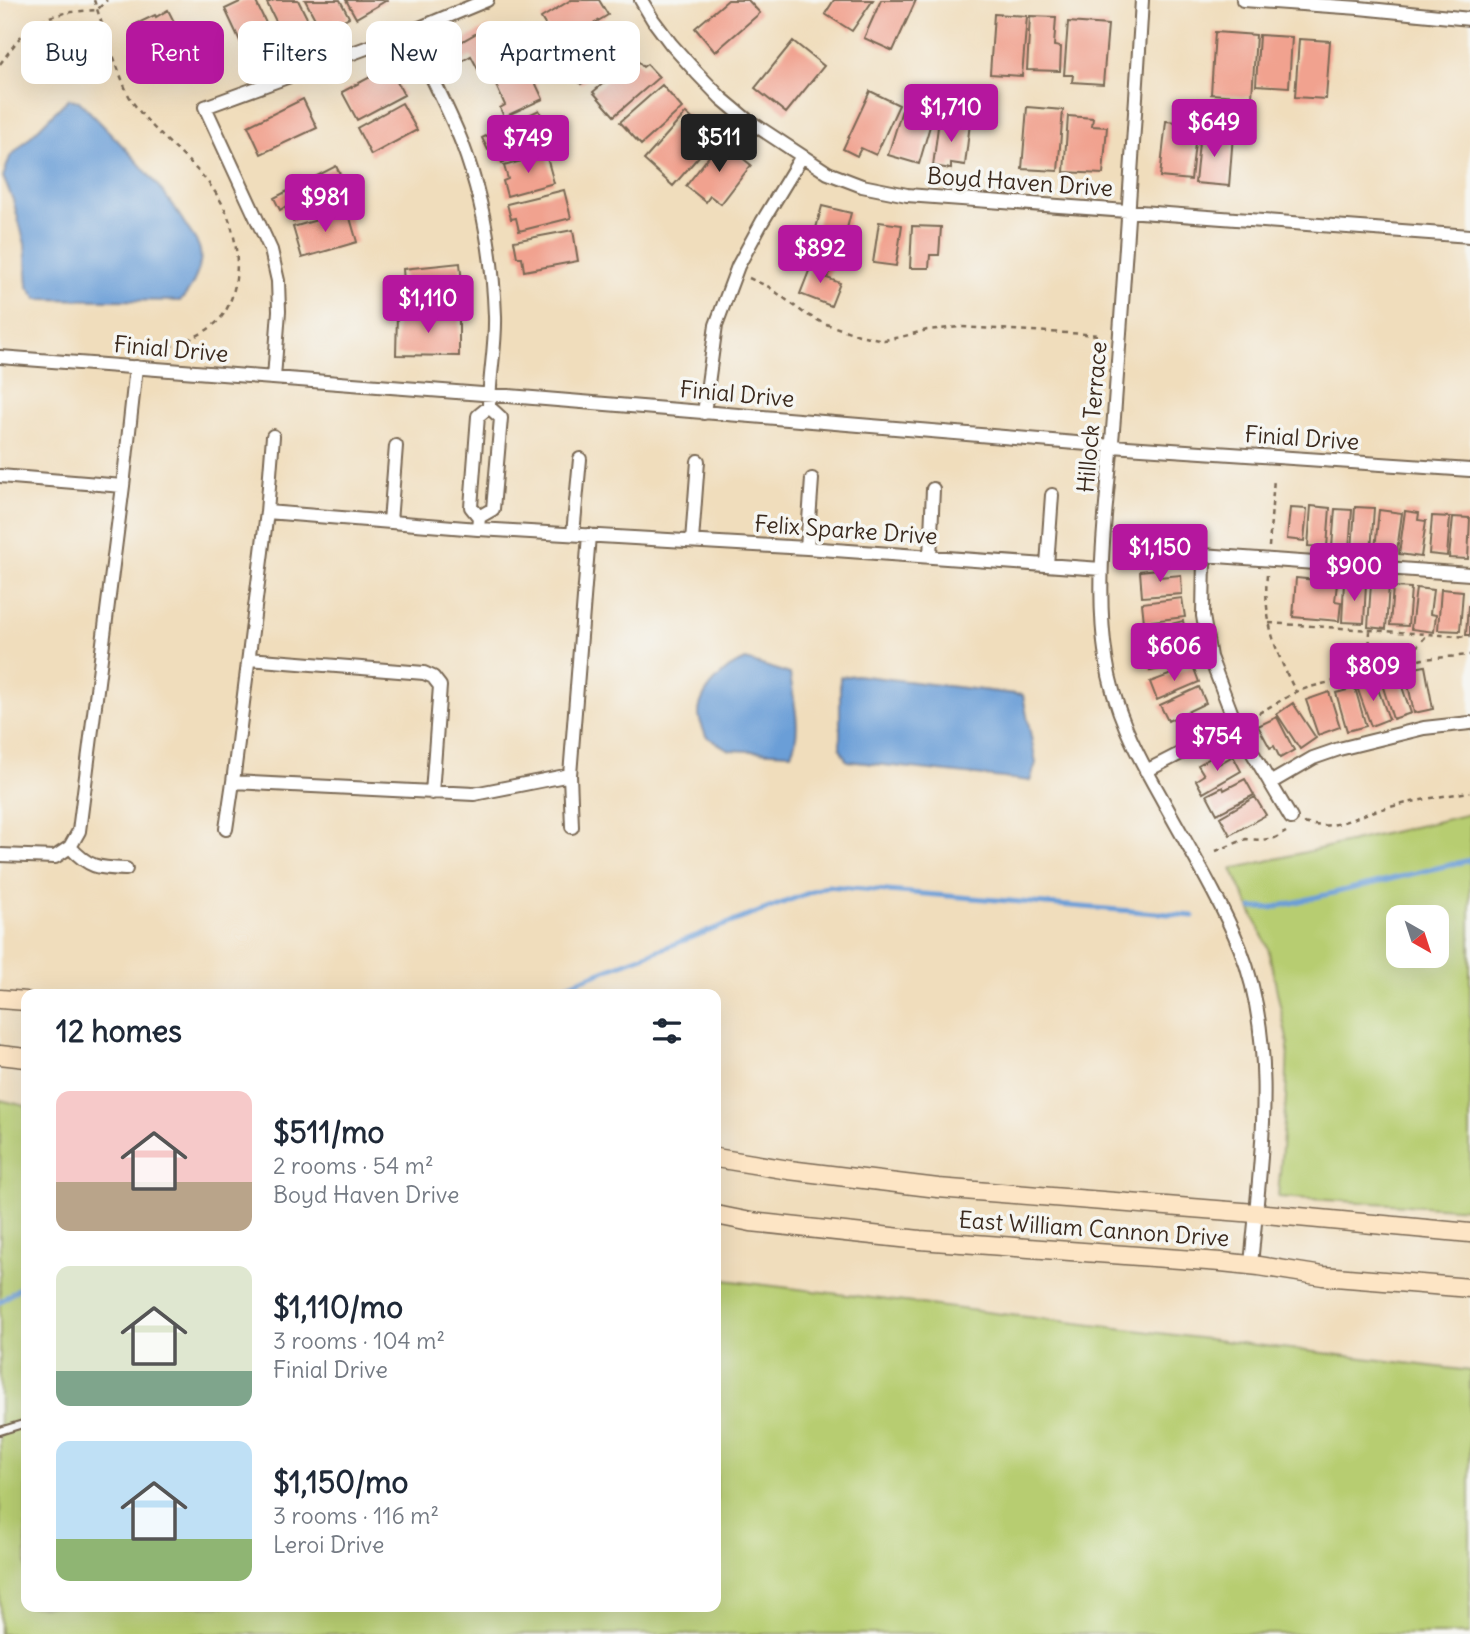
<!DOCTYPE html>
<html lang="en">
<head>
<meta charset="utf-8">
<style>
  body { margin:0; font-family:Delius,sans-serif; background:#f2f2f3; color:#1f2937; height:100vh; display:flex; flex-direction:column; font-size:26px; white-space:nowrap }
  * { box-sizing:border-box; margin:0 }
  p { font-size:23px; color:#747a83 }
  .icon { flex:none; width:38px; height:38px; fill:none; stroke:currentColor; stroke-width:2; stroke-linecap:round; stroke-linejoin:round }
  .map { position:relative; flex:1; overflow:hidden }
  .sheet { position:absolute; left:21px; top:989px; width:700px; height:623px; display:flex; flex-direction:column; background:#fff; border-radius:14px; box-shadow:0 7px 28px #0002 }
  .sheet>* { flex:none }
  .guide { position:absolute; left:21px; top:21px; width:700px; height:63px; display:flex; gap:14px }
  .needle { width:46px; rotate:141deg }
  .controls { position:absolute; left:1386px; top:905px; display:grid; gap:14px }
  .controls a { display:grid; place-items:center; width:63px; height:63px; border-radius:14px; background:#fff; box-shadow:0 7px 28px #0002; font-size:35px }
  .price { position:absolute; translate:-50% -60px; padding:0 16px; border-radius:7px; background:#b5179e; color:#fff; font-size:23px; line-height:46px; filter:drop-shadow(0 2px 4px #0008) }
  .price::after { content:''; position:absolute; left:50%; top:42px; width:21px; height:16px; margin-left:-10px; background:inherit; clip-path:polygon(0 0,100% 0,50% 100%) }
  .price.current { background:#222; color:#fff }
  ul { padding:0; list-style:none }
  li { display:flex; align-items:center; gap:21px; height:175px; padding:0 35px }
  li span { display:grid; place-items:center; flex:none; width:196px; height:140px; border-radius:14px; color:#555 }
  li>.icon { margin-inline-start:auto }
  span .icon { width:84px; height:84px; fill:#fffc; stroke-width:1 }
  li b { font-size:30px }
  h2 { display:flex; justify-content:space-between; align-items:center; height:84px; padding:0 35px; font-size:30px }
  .tag { padding:0 24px; border-radius:14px; background:#fff; box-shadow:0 7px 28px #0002; font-size:24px; line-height:63px }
  .tag.current { background:#b5179e; color:#fff }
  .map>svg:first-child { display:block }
  .green { fill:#b7cd71; stroke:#797c48; stroke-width:2; fill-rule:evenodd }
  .water { fill:#6b9ed7; stroke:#53647a; stroke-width:2 }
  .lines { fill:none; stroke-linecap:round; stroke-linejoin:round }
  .stream { stroke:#6b9ed7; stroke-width:5 }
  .building { fill:#f1a28f }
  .lane-casing { stroke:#7a6955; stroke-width:10 }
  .street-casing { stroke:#7a6955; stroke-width:16 }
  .secondary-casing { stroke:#7a6955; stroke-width:21 }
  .path { stroke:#7a6955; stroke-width:2.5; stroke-dasharray:5 5; stroke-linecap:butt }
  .lane { stroke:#fff; stroke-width:6 }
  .street { stroke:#fff; stroke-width:12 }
  .secondary { stroke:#fde5c5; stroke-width:18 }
  .labels { text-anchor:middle; stroke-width:7; stroke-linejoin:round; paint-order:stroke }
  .street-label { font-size:23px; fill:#3b2a1e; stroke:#f6f6f2 }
</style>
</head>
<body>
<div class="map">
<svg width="1470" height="1634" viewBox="0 0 1470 1634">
  <rect width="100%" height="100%" fill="#f6f6f2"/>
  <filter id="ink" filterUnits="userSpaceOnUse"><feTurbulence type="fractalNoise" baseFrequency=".0143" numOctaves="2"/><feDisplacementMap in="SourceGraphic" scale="14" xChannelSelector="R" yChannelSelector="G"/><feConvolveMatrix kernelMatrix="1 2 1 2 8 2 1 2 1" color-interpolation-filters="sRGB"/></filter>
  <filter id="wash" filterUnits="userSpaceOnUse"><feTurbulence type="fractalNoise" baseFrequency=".00686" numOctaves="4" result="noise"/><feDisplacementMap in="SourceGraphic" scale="28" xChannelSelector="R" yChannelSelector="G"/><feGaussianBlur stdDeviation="1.57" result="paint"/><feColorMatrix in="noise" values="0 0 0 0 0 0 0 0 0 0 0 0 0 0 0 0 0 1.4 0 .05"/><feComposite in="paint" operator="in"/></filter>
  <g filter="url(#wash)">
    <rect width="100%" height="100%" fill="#f0ddbc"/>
    <path class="green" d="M1470,814v395l-192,-12 8,-100 2,-53 -20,-96 -36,-79zM1398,917h39v39h-39z
      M0,1100l26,6v500h690v-327l754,92v263h-1470z"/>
    <path class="water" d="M68,99l11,2c38,39 78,77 106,123 4,7 11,15 14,23 6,16 -7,43 -19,54l-143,-2 -9,-12 -3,-43 -12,-44 -10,-23 7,-20z
      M746,660l44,14c3,25 13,57 1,79l-62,-3 -23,-14c-2,-6 -7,-15 -7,-22 0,-22 27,-48 47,-54z
      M856,675l167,20 13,68 -6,18 -183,-20 -7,-13v-71z"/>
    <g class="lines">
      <path class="stream" d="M1252,908h19l199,-48
        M543,994l284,-108 366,30
        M0,1302l26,-19"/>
    </g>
    <g id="blocks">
      <path class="building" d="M244,0h11l20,42 -28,14 -22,-47z
        M274,0h24l14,28 -12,5 3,5 -15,8 -21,-43z
        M305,0h35l9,17 -27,15z
        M346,0h41l-31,18z
        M571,0h28l9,15 -45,27 -5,-10 -6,4 -11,-18z
        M728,0h20l12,13 -45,39 -20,-24z
        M834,0h39l-21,31 -27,-17z
        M881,0h35l-23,51 -29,-13z
        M168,10l24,47 -32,16 -4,-8 -4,2 -17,-34 3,-1 -4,-7 21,-10 1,2z
        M994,14l33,2 -5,60 -32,-2z
        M1030,16l26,1 -2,29 7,1 -1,24 -33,-1z
        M1068,22l40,3 -5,59 -31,-2 1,-7h-9z
        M489,26l8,13 9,-5 12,23 -36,20 -11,-21 -16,9 -8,-15z
        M607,26l19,24 -45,34 -13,-18 6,-4 -5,-7z
        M1215,32l41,3 -4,62 -41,-3z
        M1259,35l33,2 -3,50 -33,-2z
        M1299,39l31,2 -4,58 -31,-2z
        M793,41l31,25 -38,47 -31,-25z
        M634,57l9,10 4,-3 12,13 -45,39 -21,-24z
        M527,65l16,34 -39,18 -4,-9 5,-3 -11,-24z
        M389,67l15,28 -47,25 -15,-28z
        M662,85l20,23 -41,37 -21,-23z
        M870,91l29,14 -23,50 -15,-7 -4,8 -14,-7z
        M303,99l14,29 -56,26 -13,-28z
        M402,103l15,27 -46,25 -14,-27z
        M1027,107l36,3 -5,61 -36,-2z
        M539,110l14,28 -51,25 -7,-16 -7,3 -6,-12z
        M902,110l30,9 -13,45 -31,-9z
        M686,113l28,26 -41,47 -29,-26z
        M1068,116l25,2 -1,8 15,1 -4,47 -39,-2z
        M939,119l31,4 -5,42 -14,-2v6l-18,-3z
        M1166,121l31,3 -6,56 -31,-3z
        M1200,132l33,3 -4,51 -34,-3z
        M721,141l30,24 -30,39 -11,-8 -4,6 -20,-16z
        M546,154l8,29 -47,13 -4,-15 5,-2 -4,-13z
        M336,166l9,18 -5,2 4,10 -51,26 -8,-15 -5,3 -6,-12z
        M564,190l7,28 -52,13 -3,-13 -5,1 -4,-15z
        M822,206l29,7 -10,38 -9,-3 -3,11 -20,-5z
        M348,211l9,31 -55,16 -9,-31z
        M879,222l23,3 -6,41 -23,-3z
        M912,226l29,1 -2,28h-9l-1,13h-19z
        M573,230l5,31 -54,10 -2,-14h-5l-3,-16z
        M813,261l19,7 -5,10 13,5 -9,23 -31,-12z
        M460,263l4,41 -58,5 -3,-40z
        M397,314h62v42l-63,-1z
        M1311,506l19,2 -3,39 -19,-1z
        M1355,507l19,1 -3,44 -19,-2z
        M1290,508l17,1 -3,32 -17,-2z
        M1335,509l17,1 -3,39 -17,-2z
        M1379,510l23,3 -5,38 -22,-2z
        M1405,511l14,2 -1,7 8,1 -5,36 -22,-3z
        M1432,516l18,1 -3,39 -18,-2z
        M1453,517l17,1 -2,41 -19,-1z
        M1158,569l1,8 22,-2 1,19 -40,3 -2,-26z
        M1296,578l20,2v2l21,2 -2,17 6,1 -2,19 -46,-4z
        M1344,582l22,1 -2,40 -22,-1z
        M1371,584l18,1 -3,44 -18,-2z
        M1393,587l18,1 -3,38 -18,-1z
        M1416,588l17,2 -3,24 6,1 -2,17 -23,-3z
        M1441,589l22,2 -3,40 -22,-1z
        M1182,598l3,19 -41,5 -2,-19z
        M1468,606h2v29h-4z
        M1183,621l5,18 -43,11 -5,-18z
        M1186,646l4,17 -40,8 -3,-17z
        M1193,666l6,16 -42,18 -7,-18z
        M1425,666l8,43 -19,4 -9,-43z
        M1399,678l12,35 -18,6 -11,-35z
        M1375,681l14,38 -18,7 -14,-39z
        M1199,687l7,16 -38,18 -8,-16z
        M1355,688l11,38 -19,5 -11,-38z
        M1329,692l11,35 -22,8 -12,-35z
        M1293,703l23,35 -16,11 -23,-35z
        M1277,717l17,33 -14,8 -6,-12 -4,2 -12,-22z
        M1214,756l5,8 14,-8 8,15 -38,22 -7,-13 8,-5 -6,-10z
        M1245,779l9,16 -37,19 -10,-19 16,-8 1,3z
        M1255,797l11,18 -36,20 -10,-18z"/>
    </g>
  </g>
  <g filter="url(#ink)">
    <use href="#blocks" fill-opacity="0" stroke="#7a6955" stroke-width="2"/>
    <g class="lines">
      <g class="lane-casing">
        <path id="lane" d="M0,1431l26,-8"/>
      </g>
      <g class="street-casing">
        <path id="street" d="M641,0l12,20 18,24 26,29 24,25 25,21 82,54 34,13 45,9 563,41
          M1142,0c-8,139 -18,278 -28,417 -6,81 -20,161 -8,241 7,51 30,95 55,139 26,48 58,100 79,151 39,99 20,214 11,317
          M1243,0l116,8 111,11
          M410,32c17,37 37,73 52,111 21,56 31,114 33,173 1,30 -6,61 -6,91l12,11 -8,91 -14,8
          M0,357l521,40 591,49 358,24
          M274,378l5,-67 -1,-30 -7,-31 -66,-143 205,-75 77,-32
          M489,407l-11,9 -7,91 8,10 -1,12 -211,-17 -34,270 241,12 96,-19 19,-240
          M704,413l12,-88 22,-59 24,-44 40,-66
          M0,476l123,10 -44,345 -9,16 -15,10 -55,-2
          M123,486l13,-119
          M267,512l6,-76
          M390,522l6,-76
          M478,529l329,19 294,21
          M573,534l7,-75
          M692,541l6,-80
          M807,548l5,-69
          M1160,552l310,22
          M1204,555l-1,61 7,41 26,68 55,93
          M930,557l3,-68
          M1047,565l5,-70
          M249,659l175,14 9,4 7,9 -8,107
          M1146,771l90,-46
          M570,775l2,52
          M1270,783l43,-25 26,-9 85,-21 46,-5
          M226,829l7,-47
          M70,847c19,21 28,21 56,22"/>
      </g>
      <g class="secondary-casing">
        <path id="secondary" d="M0,999l26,2
          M0,1055l26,3
          M716,1158l73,12 149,18 317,25 215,20
          M716,1215l35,7 169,18 301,22 38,4 64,10 147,12"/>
      </g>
      <path class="path" d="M94,0c7,22 15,44 23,66 5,13 9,27 17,38 24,34 61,57 83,91 21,32 28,83 8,117 -11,18 -34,27 -53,34
        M0,64c10,-13 19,-28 32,-38 17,-13 44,-15 65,-16l10,-10
        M749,278l20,9 35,26 19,10 36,12 25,5 17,-3 26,-7 34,-3 141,8
        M1269,547l5,-69
        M1267,575c-4,45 9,79 29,117
        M1269,623l201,14
        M1370,630l-1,28 9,11
        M1402,663l26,-29
        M1250,718l46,-26 14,-5 113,-28 47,-4
        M1304,823c30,8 47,-5 74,-13 31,-8 61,-14 92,-18
        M1216,851l30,-12 15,1 14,-2 11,-6"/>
      <use href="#lane" class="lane"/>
      <use href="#street" class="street"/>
      <use href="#secondary" class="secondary"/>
    </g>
  </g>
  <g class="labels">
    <g class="street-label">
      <text transform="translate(1020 182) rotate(4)" y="8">Boyd Haven Drive</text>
      <text transform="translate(171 349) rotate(5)" y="8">Finial Drive</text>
      <text transform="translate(737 394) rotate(5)" y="8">Finial Drive</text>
      <text transform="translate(1092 417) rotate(-85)" y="8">Hillock Terrace</text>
      <text transform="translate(1302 438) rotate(4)" y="8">Finial Drive</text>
      <text transform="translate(846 530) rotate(4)" y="8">Felix Sparke Drive</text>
      <text transform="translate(1094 1229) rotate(4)" y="8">East William Cannon Drive</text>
    </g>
  </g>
</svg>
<div class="controls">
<a><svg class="needle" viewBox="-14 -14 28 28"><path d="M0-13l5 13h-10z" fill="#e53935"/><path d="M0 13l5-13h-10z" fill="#747a83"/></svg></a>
</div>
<b class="price" style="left:951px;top:144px">$1,710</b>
<b class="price" style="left:1214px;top:159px">$649</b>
<b class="price current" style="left:719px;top:174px">$511</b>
<b class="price" style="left:528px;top:175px">$749</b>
<b class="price" style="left:325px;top:234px">$981</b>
<b class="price" style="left:820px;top:285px">$892</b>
<b class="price" style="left:428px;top:335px">$1,110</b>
<b class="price" style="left:1160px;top:584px">$1,150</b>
<b class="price" style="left:1354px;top:603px">$900</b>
<b class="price" style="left:1174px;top:683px">$606</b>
<b class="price" style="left:1373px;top:703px">$809</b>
<b class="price" style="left:1217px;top:773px">$754</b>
<div class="guide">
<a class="tag">Buy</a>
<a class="tag current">Rent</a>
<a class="tag">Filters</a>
<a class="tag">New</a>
<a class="tag">Apartment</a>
</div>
<section class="sheet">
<h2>12 homes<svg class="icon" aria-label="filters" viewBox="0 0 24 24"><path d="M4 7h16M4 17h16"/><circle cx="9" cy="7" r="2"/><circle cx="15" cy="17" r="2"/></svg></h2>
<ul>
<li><span style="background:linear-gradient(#f6c9c9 65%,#b9a48a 0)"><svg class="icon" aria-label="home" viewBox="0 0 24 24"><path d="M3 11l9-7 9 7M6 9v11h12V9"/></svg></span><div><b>$511/mo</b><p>2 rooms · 54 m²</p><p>Boyd Haven Drive</p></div></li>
<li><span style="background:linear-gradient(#dfe7d0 75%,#7fa58c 0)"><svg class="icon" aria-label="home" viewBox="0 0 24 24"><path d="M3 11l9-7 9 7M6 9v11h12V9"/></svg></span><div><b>$1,110/mo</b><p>3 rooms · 104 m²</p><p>Finial Drive</p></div></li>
<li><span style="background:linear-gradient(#bfe0f5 70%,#8fb573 0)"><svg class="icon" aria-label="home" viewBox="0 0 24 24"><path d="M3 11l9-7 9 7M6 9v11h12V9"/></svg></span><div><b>$1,150/mo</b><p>3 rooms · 116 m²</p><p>Leroi Drive</p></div></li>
</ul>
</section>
</div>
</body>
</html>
